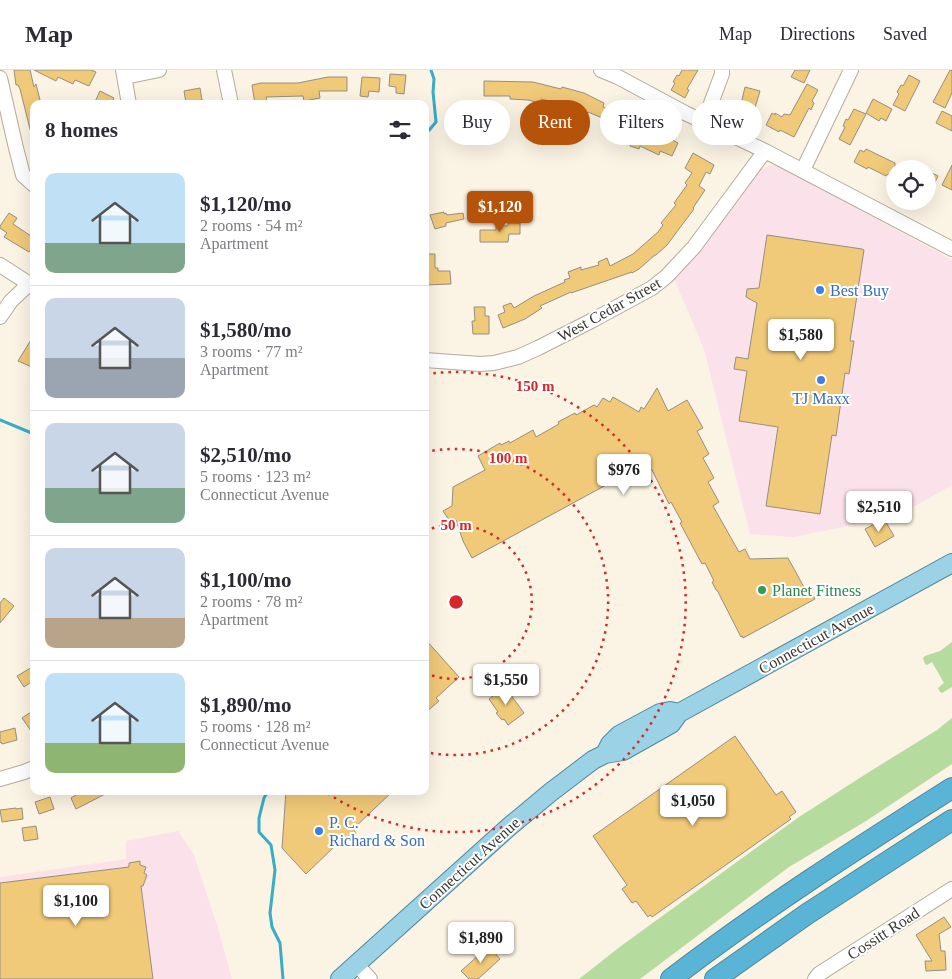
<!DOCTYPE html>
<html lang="en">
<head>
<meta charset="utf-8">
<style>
  body { margin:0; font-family:Georgia,serif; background:#f2f2f3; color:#2b2b33; height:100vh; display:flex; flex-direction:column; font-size:19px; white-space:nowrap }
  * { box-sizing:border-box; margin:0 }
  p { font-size:16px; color:#7c7c81 }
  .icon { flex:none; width:28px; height:28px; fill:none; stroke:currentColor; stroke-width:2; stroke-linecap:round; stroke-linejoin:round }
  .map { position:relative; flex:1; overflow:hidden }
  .panel { position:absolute; left:30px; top:30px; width:399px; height:695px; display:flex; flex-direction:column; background:#fff; border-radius:10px; box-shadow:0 5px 20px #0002 }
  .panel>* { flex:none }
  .guide { position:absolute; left:444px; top:30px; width:432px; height:45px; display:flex; gap:10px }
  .controls { position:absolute; left:886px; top:90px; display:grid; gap:10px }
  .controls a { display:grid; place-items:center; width:50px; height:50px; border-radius:50%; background:#fff; box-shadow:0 5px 20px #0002; font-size:25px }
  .price { position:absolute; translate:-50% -42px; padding:0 11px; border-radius:5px; background:#fff; color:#222; font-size:16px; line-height:32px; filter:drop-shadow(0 1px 2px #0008) }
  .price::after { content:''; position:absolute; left:50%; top:30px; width:15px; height:11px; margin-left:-8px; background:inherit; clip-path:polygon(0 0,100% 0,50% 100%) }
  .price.current { background:#b45309; color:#fff }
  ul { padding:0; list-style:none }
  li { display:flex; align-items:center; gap:15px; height:125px; padding:0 15px }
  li+li { border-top:1px solid #e1e1e2 }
  li span { display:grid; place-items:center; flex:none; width:140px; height:100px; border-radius:10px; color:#555 }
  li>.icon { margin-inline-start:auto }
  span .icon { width:60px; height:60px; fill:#fffc; stroke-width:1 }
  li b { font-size:21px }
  h2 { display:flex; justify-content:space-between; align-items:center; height:60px; padding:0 15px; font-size:21px }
  .pill { padding:0 18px; border-radius:22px; background:#fff; box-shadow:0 5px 20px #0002; font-size:18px; line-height:45px }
  .pill.current { background:#b45309; color:#fff }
  header { display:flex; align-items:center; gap:30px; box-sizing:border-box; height:70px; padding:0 25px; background:#fff; border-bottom:1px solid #e1e1e2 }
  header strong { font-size:24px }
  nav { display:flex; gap:28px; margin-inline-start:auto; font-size:18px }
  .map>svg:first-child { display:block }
  .commercial { fill:#fbe2ea }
  .green { fill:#b5db9e }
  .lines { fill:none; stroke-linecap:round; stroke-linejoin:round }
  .stream { stroke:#37adc7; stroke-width:3 }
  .building { fill:#f0c979; stroke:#968f81 }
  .minor-casing { stroke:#b3ab9c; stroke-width:16 }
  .major-casing { stroke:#4e889c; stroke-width:20 }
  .highway-casing { stroke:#4e889c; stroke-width:22 }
  .minor { stroke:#fff; stroke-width:14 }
  .major { stroke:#9bd2e6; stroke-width:18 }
  .highway { stroke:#59b4d5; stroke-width:20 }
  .ring { fill:none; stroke:#d62828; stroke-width:2.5; stroke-dasharray:2.5 5 }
  .shop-dot { fill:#3f7fe0; stroke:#fff; stroke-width:2 }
  .leisure-dot { fill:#2e9e5b; stroke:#fff; stroke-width:2 }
  .labels { text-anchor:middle; stroke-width:4; stroke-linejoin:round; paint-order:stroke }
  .shop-label { font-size:16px; fill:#366cbe; stroke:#fff; text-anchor:start }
  .street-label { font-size:16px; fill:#3a3731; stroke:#fff }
  .leisure-label { font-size:16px; fill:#27864d; stroke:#fff; text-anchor:start }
  .centre { fill:#d62828; stroke:#fff; stroke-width:2.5 }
  .ring-label { font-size:15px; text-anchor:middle; font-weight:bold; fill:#d62828; stroke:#fff; stroke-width:4; stroke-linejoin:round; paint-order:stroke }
</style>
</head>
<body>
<header>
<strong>Map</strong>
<nav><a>Map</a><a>Directions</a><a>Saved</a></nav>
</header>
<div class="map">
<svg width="952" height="909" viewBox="0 0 952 909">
  <rect width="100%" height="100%" fill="#fbf3e3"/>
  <path class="commercial" d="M771,95l8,2 25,12 148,81v225l-42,24 -71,19 -46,9 -43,-3 -46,-185 -30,-70 27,-29 37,-49 22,-31z
    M178,761l16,24 24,73 14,51h-232v-102l126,-18v-18z"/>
  <path class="green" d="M952,572v45l-10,6 -2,-1 -2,-4 6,-5 -12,-21 -5,3 -2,-1 -2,-6 2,-2 15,-5z
    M952,648v46l-86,57 -77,46 -149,112h-61l42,-33 178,-129 70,-45 68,-42z"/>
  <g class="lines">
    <path class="stream" d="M425,65l11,-13 -3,-30 1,-13 -3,-9
      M0,350l34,14
      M268,721l-4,7 -5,20v14l12,13 4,25 -5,43 2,14 8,16 3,36"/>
  </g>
  <path class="building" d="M14,0h16l4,17 2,-3 5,20h-7v28l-3,1 -11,-44 -2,-4h-2z
    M34,0h57l5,2 -7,14 -14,-6 -2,4 -15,-7 -2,4z
    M682,0h16l-11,19 2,1 -4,8 -14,-8 4,-7 -2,-1 4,-7 2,1z
    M795,0h15l-6,13 -13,-6z
    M950,0h2v23l-7,15 -12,-6z
    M390,4l16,1 -2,19 -8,-1v-6l-7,-1z
    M909,5l11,6 -15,30 -12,-6 6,-11 -2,-2 4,-7 2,1z
    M328,7h19v14h-28l1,7 -16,3 -1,-5 -37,1 2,7h-13l-3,-19 9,-2h37z
    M362,7l18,1 -1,14 -10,-1 -1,6 -8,-1z
    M484,11l49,1 28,7 1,-2 22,6 20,10 -1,4 21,10 -3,8 16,6 2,-6 22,11 1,-2 16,9 -6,13 -12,-5 -1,4 -19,-9 -1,3 -9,-3 2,-6 -28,-12 3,-8 -19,-8 -1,3 -29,-8 1,-4 -18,-4 -1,4 -12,-3 -18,-1v-3h-26z
    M807,14l11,6 -6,11 2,2 -3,7 -2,-2 -15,29 -14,-7 -1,2 -13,-7 6,-12 3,2v-2l7,4 2,-3 6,1z
    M745,17l15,4 -5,17 -14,-4z
    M200,18l2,12 -16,3 -2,-12z
    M100,21l14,7 -3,6h-17z
    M873,29l19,10 -6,12 -5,-3 -2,3 -13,-8z
    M854,39l12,5 -16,31 -11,-6 6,-12 -2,-1 3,-7 2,1z
    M942,41l10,5v15l-16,-8z
    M866,79l29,14v15l-7,-4 -2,2 -18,-9 -1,2 -13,-7 6,-12 4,2z
    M693,83l21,12 -4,9 -4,-2 -7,14 6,4 -12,18 1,1 -27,36 -11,10h-1l-16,14 -7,4v-1l-61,21v-1l-31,14 2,2 -17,11 -22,9 -5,-13 7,-3 -2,-6 8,-3 3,5 20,-12 31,-14 -1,-2 6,-2 -2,-6 13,-5v3l18,-5 -1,-3 9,-4 3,8 23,-12 25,-22 5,-7 -2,-2 15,-18 -2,-2 13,-18 -2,-2 7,-10 -7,-5z
    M952,95v25l-10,-5z
    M928,101l10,5 -10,21z
    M444,142v2l2,-1 1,2 16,-2 1,6 -18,4v3l-11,3 -5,-14z
    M9,143l8,5 -4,6 21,14v7l-5,7 -25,-15 3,-4 -7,-5v-2z
    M508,153h12v11h-11l-1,8h-28v-12h16v-4h12z
    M767,165l95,14 2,1 -14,91h4l-5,33 -4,-1 -9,63 -4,-1 -12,79 -54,-8 12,-79 -39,-6 8,-50 -13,-2 2,-12 12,2 9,-56 -11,-6 1,-8 12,-1z
    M425,184h10v14h3v3h12l1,13 -26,1z
    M474,237h11v9h4v18h-16l-1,-13h3z
    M34,265v33l-16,-7z
    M657,318l11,23 19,-11 16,28 -6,3 12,23 -6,4 11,20 -6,4 11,20 -6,4 26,46 6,-3 5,10 38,-1 17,31 4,-2 6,12 -72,39 -1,-2 -1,1 -24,-47h-1l-4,-8 2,-1 -9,-18 -3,1 -22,-41 2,-1 -11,-20 -2,2 -17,-34 -11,-4 -169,92 -9,-17 -7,-21 -5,3 -8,-12 9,-5 1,-19 32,-17 -7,-14 22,-13 1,2 8,-4 1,2 23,-13 3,7 23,-13 -1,-2 17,-9 1,2 18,-10 3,2 6,-9 7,4 3,-5 26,15 2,-5 3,2z
    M884,449l10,17 -19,11 -10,-18z
    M4,528l10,8 -14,17v-20z
    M425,569l34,38 -23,21 3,3 -14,12z
    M34,596v14l-10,7 -7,-11z
    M505,617l19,26 -16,12 -4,-6 -2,1 -6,-7 2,-1 -9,-13z
    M34,640v25l-12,-17z
    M15,658l2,12 -15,4 -1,-2 -1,1v-11z
    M735,666l41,59 6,-4 14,21 -7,5 2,2 -139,98 -2,-2 -2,2 -12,-16 -4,2 -10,-14 5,-4 -34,-49z
    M74,721h37l-35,18 -5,-11 5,-3z
    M286,721h107l-40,38 3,4 -17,15 -3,-3 -30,29 -24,-26z
    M50,727l4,12 -15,5 -4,-12z
    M16,738v1l6,-1 1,11 -21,3 -2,-12z
    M36,756l2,13 -14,2 -2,-13z
    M140,791v4l6,2 -2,6 3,2 -4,11h-2l12,93h-153v-96l129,-16v-4z
    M944,847l7,10 -12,7 2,17h4l1,19 -20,1 -1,-10h7l-16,-26z
    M489,876l11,13 -22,20h-9l-8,-8z"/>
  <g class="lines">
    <g class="minor-casing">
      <path id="minor" d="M123,0l6,34
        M224,0l7,34
        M601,0l17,7 67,36 80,38 187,98
        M125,7l34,-7
        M0,8l16,70 7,27 11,10
        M704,52l18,-48v-4
        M803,100l48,-100
        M0,195l34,22
        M0,247l11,-16 18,-17
        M425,290l55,4 14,-1 24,-6 20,-9 55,-28 59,-32 15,-12 27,-29 71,-96
        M0,709l24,-7 10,-4
        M356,894l14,15
        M815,909l4,-5 133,-85"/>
    </g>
    <g class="major-casing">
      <path id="major" d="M605,684l5,-10 9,-9 41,-22 10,-2 9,2
        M340,909l170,-153 41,-34 42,-32 12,-6 18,-3 48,-27 8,-11 273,-150"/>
    </g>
    <g class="highway-casing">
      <path id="highway" d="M671,909c90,-69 185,-130 281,-191
        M715,909l92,-65 145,-94"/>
    </g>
    <use href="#minor" class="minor"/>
    <use href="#major" class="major"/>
    <use href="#highway" class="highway"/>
  </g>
  <g class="ring">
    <path d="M425 461A77 77 0 1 1 425 603"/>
    <path d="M425 382A153 153 0 1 1 425 682"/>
    <path d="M426 304A230 230 0 1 1 326 722"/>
  </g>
  <g class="shop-dot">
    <circle cx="820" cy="220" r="5"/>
    <circle cx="821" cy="310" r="5"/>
    <circle cx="319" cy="761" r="5"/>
  </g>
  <circle class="leisure-dot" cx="762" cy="520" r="5"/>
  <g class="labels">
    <g class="shop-label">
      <text x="830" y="226">Best Buy</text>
      <text x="821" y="334" text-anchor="middle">TJ Maxx</text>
      <text x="329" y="758">P. C.<tspan x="329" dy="18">Richard &amp; Son</tspan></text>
    </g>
    <g class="street-label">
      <text transform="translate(609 239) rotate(-29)" y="6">West Cedar Street</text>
      <text transform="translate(816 568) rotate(-29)" y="6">Connecticut Avenue</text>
      <text transform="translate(469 793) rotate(-42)" y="6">Connecticut Avenue</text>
      <text transform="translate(883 863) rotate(-33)" y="6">Cossitt Road</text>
    </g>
    <g class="leisure-label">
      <text x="772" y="526">Planet Fitness</text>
    </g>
  </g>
  <circle cx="456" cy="532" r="8" class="centre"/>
  <g class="ring-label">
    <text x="535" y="321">150 m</text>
    <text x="508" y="393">100 m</text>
    <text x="456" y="460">50 m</text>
  </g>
</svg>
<div class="controls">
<a><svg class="icon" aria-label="locate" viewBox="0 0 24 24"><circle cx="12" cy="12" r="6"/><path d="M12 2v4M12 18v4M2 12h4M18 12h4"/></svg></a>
</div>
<b class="price current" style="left:500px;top:163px">$1,120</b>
<b class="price" style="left:801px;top:291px">$1,580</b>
<b class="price" style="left:624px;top:426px">$976</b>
<b class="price" style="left:879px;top:463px">$2,510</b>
<b class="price" style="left:506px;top:636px">$1,550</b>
<b class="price" style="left:693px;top:757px">$1,050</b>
<b class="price" style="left:76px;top:857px">$1,100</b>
<b class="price" style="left:481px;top:894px">$1,890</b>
<div class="guide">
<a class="pill">Buy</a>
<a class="pill current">Rent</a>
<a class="pill">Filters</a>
<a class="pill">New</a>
</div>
<section class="panel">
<h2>8 homes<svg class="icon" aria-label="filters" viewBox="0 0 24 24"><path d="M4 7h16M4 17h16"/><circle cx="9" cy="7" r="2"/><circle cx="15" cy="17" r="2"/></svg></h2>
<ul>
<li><span style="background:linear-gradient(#bfe0f5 70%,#7fa58c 0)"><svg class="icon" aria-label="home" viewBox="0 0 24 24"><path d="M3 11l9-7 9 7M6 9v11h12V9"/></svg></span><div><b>$1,120/mo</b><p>2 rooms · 54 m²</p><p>Apartment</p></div></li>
<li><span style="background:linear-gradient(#c9d6e8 60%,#9aa5b1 0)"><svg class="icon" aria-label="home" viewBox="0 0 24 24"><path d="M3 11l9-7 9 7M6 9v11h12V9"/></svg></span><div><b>$1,580/mo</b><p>3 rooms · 77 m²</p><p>Apartment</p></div></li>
<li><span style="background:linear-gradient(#c9d6e8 65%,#7fa58c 0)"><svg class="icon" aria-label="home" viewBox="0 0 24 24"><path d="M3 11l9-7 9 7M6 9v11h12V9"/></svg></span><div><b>$2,510/mo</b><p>5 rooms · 123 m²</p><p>Connecticut Avenue</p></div></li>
<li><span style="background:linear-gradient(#c9d6e8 70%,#b9a48a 0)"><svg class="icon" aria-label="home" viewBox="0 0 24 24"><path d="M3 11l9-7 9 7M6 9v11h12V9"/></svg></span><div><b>$1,100/mo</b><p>2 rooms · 78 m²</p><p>Apartment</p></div></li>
<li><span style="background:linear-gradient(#bfe0f5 70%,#8fb573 0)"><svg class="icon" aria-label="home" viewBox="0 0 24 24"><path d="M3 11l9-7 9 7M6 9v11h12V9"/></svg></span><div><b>$1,890/mo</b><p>5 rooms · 128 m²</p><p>Connecticut Avenue</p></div></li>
</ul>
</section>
</div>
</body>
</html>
